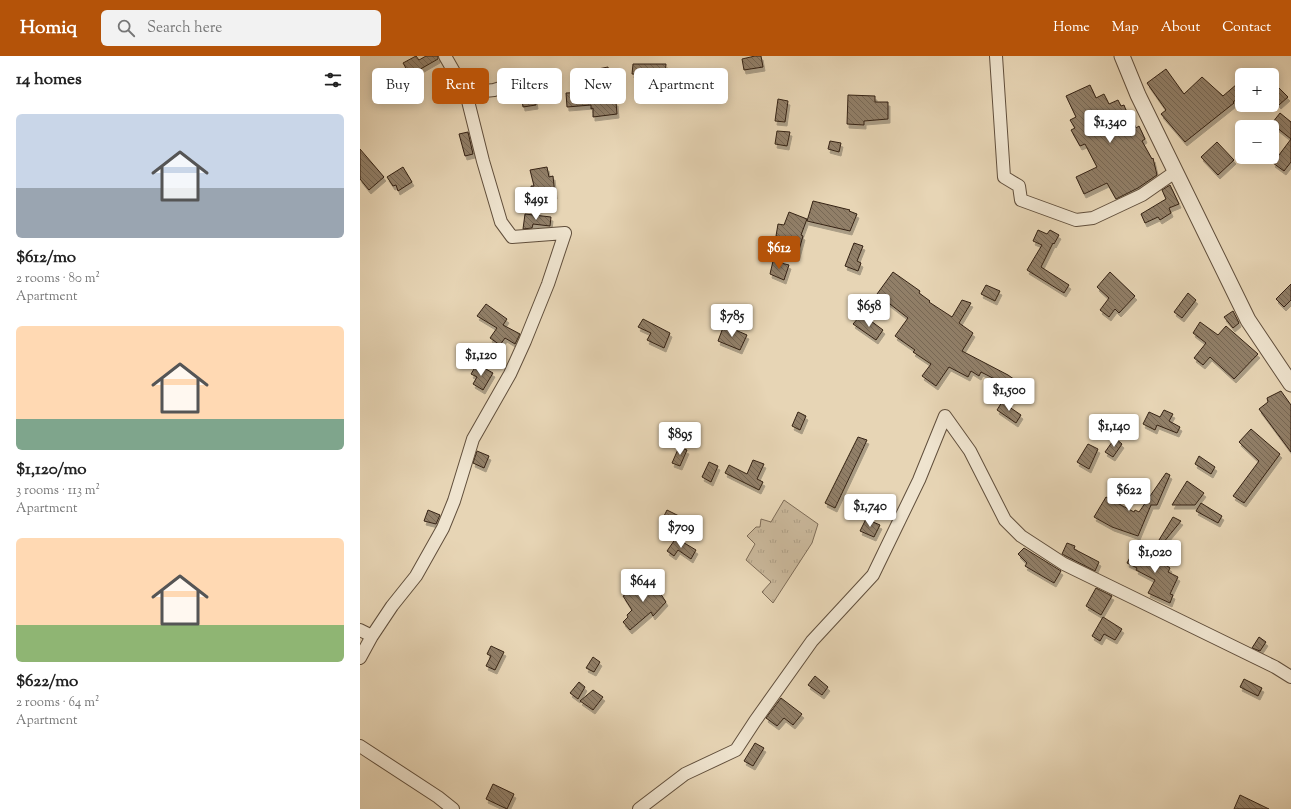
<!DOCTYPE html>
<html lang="en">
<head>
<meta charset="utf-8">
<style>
  body { margin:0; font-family:"Sorts Mill Goudy",serif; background:#f2f2f2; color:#222; height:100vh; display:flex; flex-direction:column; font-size:15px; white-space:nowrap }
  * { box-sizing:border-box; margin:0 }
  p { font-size:13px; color:#767676 }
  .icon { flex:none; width:22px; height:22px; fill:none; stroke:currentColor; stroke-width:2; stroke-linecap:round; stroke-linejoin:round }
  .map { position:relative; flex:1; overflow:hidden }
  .drawer { display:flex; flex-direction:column; background:#fff; width:360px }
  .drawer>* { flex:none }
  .top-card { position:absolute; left:12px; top:12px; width:380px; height:36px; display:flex; gap:8px }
  .tools { position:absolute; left:875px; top:12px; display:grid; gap:8px }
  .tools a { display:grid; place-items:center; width:44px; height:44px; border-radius:6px; background:#fff; box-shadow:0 2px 10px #0003; font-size:20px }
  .price { position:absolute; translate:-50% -34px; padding:0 9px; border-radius:4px; background:#fff; color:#222; font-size:13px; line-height:26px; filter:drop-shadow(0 1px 2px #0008) }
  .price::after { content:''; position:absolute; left:50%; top:24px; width:12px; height:9px; margin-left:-6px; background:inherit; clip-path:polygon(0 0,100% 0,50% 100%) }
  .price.current { background:#b45309; color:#fff }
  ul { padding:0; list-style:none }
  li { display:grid; align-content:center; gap:8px; height:212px; padding:0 16px }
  li span { display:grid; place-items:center; height:124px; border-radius:6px; color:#555 }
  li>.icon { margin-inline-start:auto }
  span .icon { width:72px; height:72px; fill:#fffc; stroke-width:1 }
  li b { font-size:17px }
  h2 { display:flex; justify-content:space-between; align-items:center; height:48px; padding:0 16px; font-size:17px }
  .pill { padding:0 14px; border-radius:6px; background:#fff; box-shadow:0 2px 10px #0003; font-size:14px; line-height:36px }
  .pill.current { background:#b45309; color:#fff }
  header { display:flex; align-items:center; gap:24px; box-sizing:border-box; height:56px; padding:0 20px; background:#b45309; color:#fff }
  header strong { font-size:19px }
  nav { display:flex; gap:22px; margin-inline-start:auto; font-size:14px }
  .search { width:280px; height:36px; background:#f2f2f2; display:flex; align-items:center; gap:10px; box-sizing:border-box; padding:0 14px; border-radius:6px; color:#767676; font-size:15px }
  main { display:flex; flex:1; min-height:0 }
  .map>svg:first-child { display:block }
  .park { fill:url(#park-tufts); stroke:#7e6c57 }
  .building { fill:url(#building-back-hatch); stroke:#342214; filter:url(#shadow) }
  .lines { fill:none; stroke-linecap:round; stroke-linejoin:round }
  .minor-casing { stroke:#614f3c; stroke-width:14 }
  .tertiary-casing { stroke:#614f3c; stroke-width:17 }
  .minor { stroke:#efe4cf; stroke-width:12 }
  .tertiary { stroke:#efe4cf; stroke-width:15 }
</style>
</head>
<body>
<header>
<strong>Homiq</strong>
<div class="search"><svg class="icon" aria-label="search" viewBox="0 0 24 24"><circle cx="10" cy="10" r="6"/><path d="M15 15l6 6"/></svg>Search here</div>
<nav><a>Home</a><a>Map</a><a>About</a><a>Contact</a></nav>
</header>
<main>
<section class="drawer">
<h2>14 homes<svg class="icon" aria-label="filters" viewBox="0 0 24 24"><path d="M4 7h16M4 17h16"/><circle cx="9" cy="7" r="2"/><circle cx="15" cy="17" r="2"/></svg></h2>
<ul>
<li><span style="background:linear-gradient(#c9d6e8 60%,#9aa5b1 0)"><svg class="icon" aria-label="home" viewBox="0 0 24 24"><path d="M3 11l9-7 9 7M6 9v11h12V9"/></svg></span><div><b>$612/mo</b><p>2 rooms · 80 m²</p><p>Apartment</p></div></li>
<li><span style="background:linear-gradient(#ffd9b3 75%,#7fa58c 0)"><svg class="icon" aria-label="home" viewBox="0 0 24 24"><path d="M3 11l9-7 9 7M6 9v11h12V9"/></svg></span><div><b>$1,120/mo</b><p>3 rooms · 113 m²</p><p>Apartment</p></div></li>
<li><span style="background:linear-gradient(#ffd9b3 70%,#8fb573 0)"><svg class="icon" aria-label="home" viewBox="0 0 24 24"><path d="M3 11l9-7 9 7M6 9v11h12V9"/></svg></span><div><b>$622/mo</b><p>2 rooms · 64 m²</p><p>Apartment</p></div></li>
</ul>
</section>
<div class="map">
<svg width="931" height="753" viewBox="0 0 931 753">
  <defs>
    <pattern id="park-tufts" width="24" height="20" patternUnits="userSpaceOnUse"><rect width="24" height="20" fill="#c9b79a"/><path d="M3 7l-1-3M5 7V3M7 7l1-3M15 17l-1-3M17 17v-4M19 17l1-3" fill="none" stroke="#ad9d84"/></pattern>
    <pattern id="building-back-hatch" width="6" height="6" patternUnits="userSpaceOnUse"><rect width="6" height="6" fill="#917f68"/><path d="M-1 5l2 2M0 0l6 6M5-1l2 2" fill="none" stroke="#776854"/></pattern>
    <filter id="shadow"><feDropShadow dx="2" dy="4" stdDeviation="0" flood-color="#0004"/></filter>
  </defs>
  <rect width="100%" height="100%" fill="#e7d5b5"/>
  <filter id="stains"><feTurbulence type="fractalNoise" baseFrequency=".005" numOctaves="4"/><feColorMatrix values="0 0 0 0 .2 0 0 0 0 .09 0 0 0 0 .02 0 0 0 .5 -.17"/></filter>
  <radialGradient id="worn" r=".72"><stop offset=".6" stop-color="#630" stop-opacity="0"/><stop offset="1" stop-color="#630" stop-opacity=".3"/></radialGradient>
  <path class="park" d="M424,444l34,24 -6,19 -39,60 -11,-11 9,-10 -25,-22 9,-16 -8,-8 9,-9h4l1,-8 10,3z"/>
  <path class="building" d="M56,0l3,4 7,-4h12v3l-28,16 -7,-12z
    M395,0h6l2,11 -19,3 -2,-11z
    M273,8h33l-1,12 -33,-2z
    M248,11l2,13h1l3,22h2l1,12 -24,3v-9l-2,1v-4l-24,2 -1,-14 25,-1 -2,-12 11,-1 -2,-10z
    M806,13l18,25 18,-17 21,19 14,-12 5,7v4l-9,7 1,1 -49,39 -24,-28 5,-4 -19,-27z
    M912,25l16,16 -9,8 -7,-7z
    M183,28l2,14 -10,1 1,6 -13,2 -3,-20z
    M730,29l6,13 8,-4 5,10 9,-4 3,6 3,-1 5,13 2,-1 5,11 3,-2 6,13 -3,2 10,18 1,-1 4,17 -19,13 -22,11 -9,-16 -23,11 -8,-17 21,-10 -12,-23 -5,2 -9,-16 4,-2 -5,-8 6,-3 -10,-21z
    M488,39l27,1v6h13v17l-24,2v4l-17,-1z
    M418,43l10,2 -3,21 -10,-1z
    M920,57l11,9v17l-15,-12h-7z
    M417,75l13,1 -3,14 -12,-2z
    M108,76l5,22 -8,2 -6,-22z
    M931,83v23l-7,9 -11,-8z
    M470,85l11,2 -2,9 -11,-3z
    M857,86l17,18 -16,15 -17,-18z
    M0,93l24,28 -15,13 -9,-11z
    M43,111l9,15 -14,9 -2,-6 -3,1 -6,-9z
    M187,111l2,10 4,-1 2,19 -23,2 -1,-11h3l-4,-16z
    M810,129l9,19 -10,4 2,5 -11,7 -2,-3 -13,6 -4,-9 25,-15 -4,-9z
    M453,145l37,9 -1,1 8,3 -7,17 -43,-10z
    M429,156l18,7 -6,16 2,1 -6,21 -9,-2 5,-16 -17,-3 2,-12 6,1z
    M165,158l26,3 -1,9 -17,-2 -1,4 -9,1z
    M678,174l9,4 3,-4 9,5 -5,9 -1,-1 -12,24 28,18 -5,8 -37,-23 15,-25 -9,-4z
    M494,187l9,3 -6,15 4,2 -3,8 -13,-5z
    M413,205l16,4 -5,15 -14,-6z
    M533,216l27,19 -1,2 11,8 -1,1 23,15 10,-17 9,3 -12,20 14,10 -11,18 46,24 10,7 -4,7 -33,-17 -2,4 -8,-5 -3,6 -19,-10 -13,19 -14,-10 9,-12 -18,-12 2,-2 -20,-14 13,-18 -31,-24z
    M750,216l25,24 -16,17 -4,-4 -6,8 -9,-7 9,-12 -12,-11z
    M931,228v16l-7,7 -8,-8z
    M626,229l14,6 -5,10 -14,-7z
    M828,237l8,7 -14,18 -8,-6z
    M126,248l21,15 -4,6 17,9 -5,10 -10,-6 -5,7 -10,-7 7,-10 -20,-12z
    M873,255l6,12 -6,5 -9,-11z
    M500,260l9,7 2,-2 12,9 -7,10 -23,-16z
    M283,263l27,14 -6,15 -17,-8 4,-7 -13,-6z
    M840,266l18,13 8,-9 32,28 -24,25 -24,-22 -7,8 -9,-7 12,-15 -13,-10z
    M364,269l23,10 -7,15 -22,-9z
    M117,308l16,9 -10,17 -10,-6 4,-7 -6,-3z
    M921,335l10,14v47l-32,-43 9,-7 -1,-4z
    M642,346l19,13 -5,8 -19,-13z
    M804,354l9,4 -4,7 11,6 -3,6 -20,-8 -2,5 -12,-6 6,-12 11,5z
    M438,356l8,4 -6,14 -8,-4z
    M891,373l29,25 -36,49 -11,-7 26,-35 -20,-19z
    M498,381l9,3 -32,68 -10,-5z
    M755,382l7,6 -9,13 -8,-5z
    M728,388l10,5 -9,20 -12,-7z
    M319,391l8,3 -7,16 -8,-3z
    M117,395l12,5 -5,12 -11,-5z
    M839,400l16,11 -4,7 -16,-10z
    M393,404l11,4 -7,15 6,3 -4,8 -34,-17 4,-8 18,9z
    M349,406l9,4 -7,16 -9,-5z
    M806,417l4,2 -13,30h-6l-13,31 -26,-9 -18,-10 12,-20 28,15 1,-2 4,2z
    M827,425l17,12 -9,12h-23z
    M841,447l21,13 -4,7 -22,-12z
    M68,454l12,5 -4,9 -12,-3z
    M307,454l12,6 -6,13 -12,-7z
    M813,461l8,4 -18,22 -4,-3z
    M506,463l14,6 -6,12 -14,-6z
    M316,482l20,12 -5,9 -13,-9 -4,6 -7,-5z
    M707,487l8,3 -1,3 25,13 -4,9 -33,-17z
    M664,492l37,23 -7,12 -29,-17 2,-3 -9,-9z
    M775,492l22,11 13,9 -2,4 10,5 -8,17 3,1 -3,8 -22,-10 7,-13 -19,-10 1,-2 -10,-5z
    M291,523l15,23 -13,14 -2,-4 -21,18 -7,-8 5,-5 -1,-2 5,-5 -9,-14z
    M736,532l16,8 -11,19 -15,-9z
    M743,561l19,12 -7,11 -11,-6 -4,7 -8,-5z
    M899,581l7,5 -6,9 -8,-3z
    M131,590l13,6 -9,18 -9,-4 5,-10 -4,-2z
    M233,601l7,5 -6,10 -8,-4z
    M455,620l13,11 -6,8 -14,-10z
    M884,623l18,9 -4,8 -18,-9z
    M219,626l6,5 -7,12 -8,-6z
    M233,634l10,7 -10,13 -13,-9z
    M421,642l21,16 -9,11 -9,-7 -7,8 -11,-8z
    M395,687l9,5 -11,18 -9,-5z
    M133,728l21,10 -7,15 -21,-10z
    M880,739l29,14h-35z"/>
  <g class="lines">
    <g class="minor-casing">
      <path id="minor" d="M85,0l21,37
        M636,0l8,121 15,9 2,14 55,20 17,-2 49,-23 33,-23
        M0,574l12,6
        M0,602l12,-22 20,-30 24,-30 27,-48 11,-27 19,-62 37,-65 15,-33 23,-57 17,-51 -53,4 -11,-15 -18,-61 -17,-68 28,-3 16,-5
        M0,690l78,51 15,12
        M279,753l46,-35 51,-24 19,-29 57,-80 61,-66 46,-95 26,-64 25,35 35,69 16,16 43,28 211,103 16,10"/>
    </g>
    <g class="tertiary-casing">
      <path id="tertiary" d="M762,0l16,39 110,225 43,64"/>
    </g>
    <use href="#minor" class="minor"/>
    <use href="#tertiary" class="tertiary"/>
  </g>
  <rect width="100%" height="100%" filter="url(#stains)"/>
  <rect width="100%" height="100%" fill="url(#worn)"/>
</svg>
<div class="tools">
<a>+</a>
<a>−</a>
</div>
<b class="price" style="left:750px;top:88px">$1,340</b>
<b class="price" style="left:176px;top:165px">$491</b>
<b class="price current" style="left:419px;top:214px">$612</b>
<b class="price" style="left:509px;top:272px">$658</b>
<b class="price" style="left:372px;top:282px">$785</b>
<b class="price" style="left:121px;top:321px">$1,120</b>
<b class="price" style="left:649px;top:356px">$1,500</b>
<b class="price" style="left:754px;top:392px">$1,140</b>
<b class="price" style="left:320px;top:400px">$895</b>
<b class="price" style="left:769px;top:456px">$622</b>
<b class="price" style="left:510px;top:472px">$1,740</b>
<b class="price" style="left:321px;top:493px">$709</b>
<b class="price" style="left:795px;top:518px">$1,020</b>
<b class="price" style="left:283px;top:547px">$644</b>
<div class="top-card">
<a class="pill">Buy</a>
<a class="pill current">Rent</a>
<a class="pill">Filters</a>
<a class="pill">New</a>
<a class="pill">Apartment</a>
</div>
</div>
</main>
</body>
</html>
